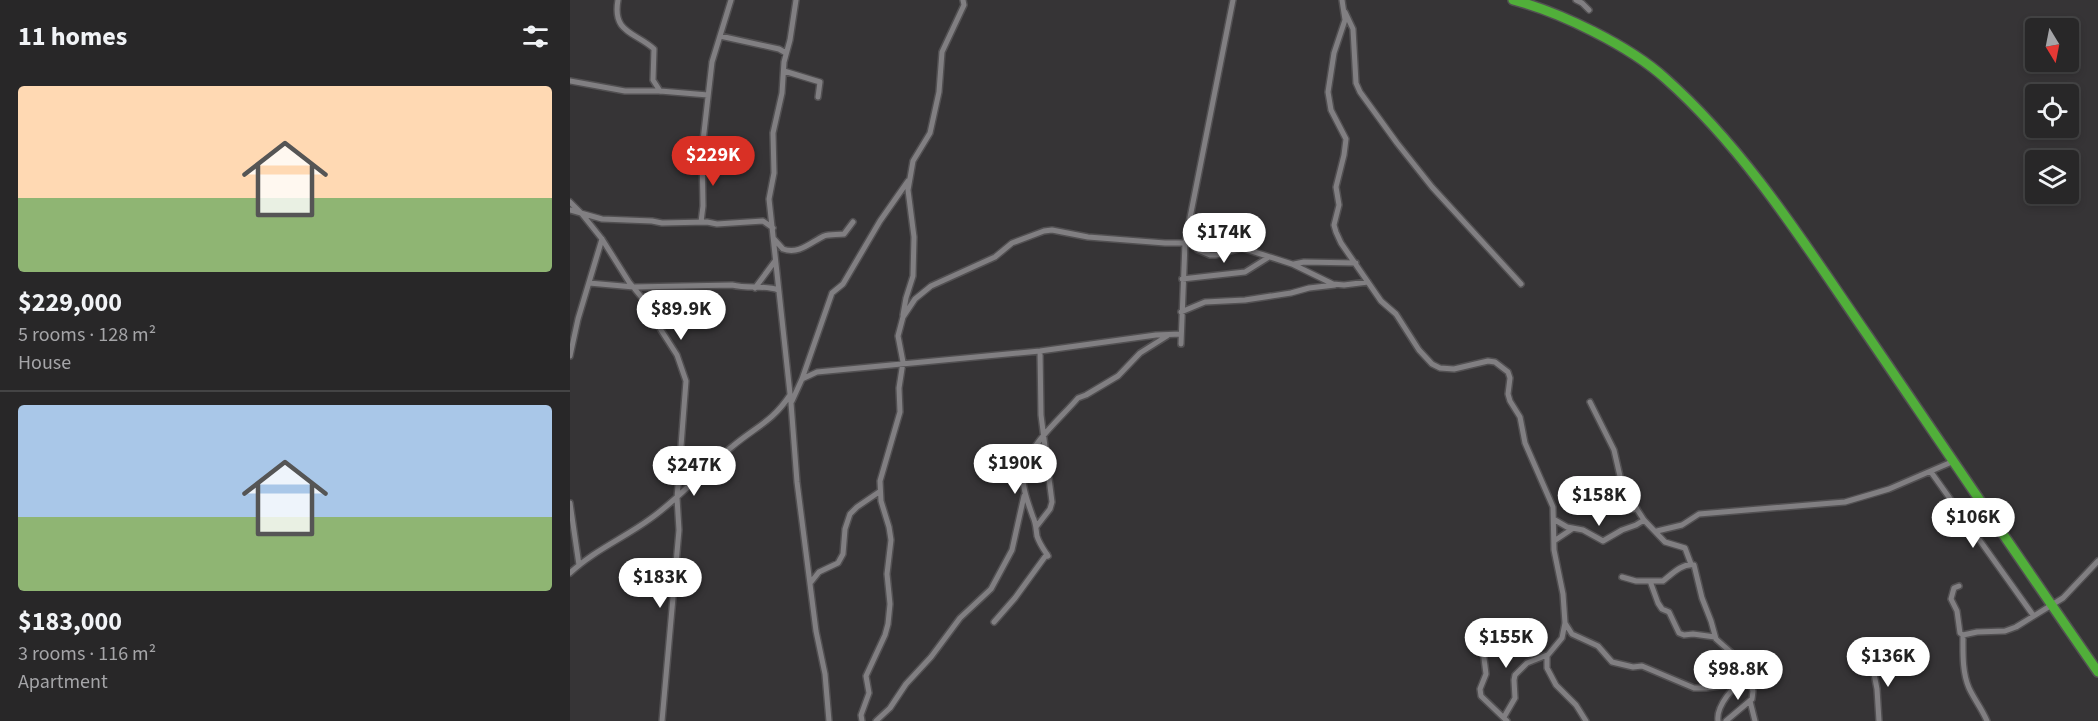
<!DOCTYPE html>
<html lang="en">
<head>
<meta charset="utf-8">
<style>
  body { margin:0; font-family:"Source Sans 3",sans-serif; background:#343334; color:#f1f3f6; height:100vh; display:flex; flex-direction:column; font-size:22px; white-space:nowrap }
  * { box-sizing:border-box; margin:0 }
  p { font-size:20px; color:#a5a5a8 }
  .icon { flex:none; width:33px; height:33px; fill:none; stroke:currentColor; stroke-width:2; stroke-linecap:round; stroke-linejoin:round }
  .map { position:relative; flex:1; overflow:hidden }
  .side { display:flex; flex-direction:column; background:#282728; width:570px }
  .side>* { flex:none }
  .needle { width:39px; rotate:170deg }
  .controls { position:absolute; left:1455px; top:18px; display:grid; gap:12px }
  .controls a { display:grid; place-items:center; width:54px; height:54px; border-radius:6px; background:#282728; box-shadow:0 3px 9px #0003,0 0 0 2px #444445; font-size:30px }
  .price { position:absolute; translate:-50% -51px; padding:0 14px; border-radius:21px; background:#fff; color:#222; font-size:20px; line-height:39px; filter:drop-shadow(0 2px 3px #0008) }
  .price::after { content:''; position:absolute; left:50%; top:36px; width:18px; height:14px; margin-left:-9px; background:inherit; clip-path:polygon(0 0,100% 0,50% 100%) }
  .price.on { background:#d93025; color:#fff }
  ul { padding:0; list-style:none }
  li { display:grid; align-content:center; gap:12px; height:318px; padding:0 18px }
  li+li { border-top:2px solid #444445 }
  li span { display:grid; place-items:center; height:186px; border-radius:6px; color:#555 }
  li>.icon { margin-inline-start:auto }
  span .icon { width:108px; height:108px; fill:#fffc; stroke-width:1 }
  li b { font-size:26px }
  h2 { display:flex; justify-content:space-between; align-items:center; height:72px; padding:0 18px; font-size:26px }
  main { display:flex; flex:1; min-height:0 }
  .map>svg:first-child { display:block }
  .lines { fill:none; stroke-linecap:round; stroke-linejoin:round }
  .street-casing { stroke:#525052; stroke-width:8 }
  .highway-casing { stroke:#525052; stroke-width:12 }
  .street { stroke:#817f82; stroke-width:5 }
  .highway { stroke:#51af3a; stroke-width:9 }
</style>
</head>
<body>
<main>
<section class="side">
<h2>11 homes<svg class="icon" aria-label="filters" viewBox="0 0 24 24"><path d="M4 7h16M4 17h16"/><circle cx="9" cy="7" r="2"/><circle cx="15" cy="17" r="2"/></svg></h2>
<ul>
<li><span style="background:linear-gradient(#ffd9b3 60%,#8fb573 0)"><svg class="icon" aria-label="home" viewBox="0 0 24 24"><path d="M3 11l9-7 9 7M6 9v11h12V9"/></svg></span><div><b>$229,000</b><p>5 rooms · 128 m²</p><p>House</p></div></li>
<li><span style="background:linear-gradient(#a9c7e8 60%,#8fb573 0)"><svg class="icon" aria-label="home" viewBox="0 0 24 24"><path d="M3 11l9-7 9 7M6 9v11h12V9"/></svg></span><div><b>$183,000</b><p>3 rooms · 116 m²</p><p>Apartment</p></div></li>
</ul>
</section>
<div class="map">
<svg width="1528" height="721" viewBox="0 0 1528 721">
  <rect width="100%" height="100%" fill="#363436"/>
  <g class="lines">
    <g class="street-casing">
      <path id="street" d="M48,0c-6,33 17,32 36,49l-1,31 7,11
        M226,0l-6,40 -6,22 -2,31 -9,40 1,40 -5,26 22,204 6,79 19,149 9,43 4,47
        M772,0l3,20 -11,33 -6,39 3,18 15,29 -2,16 -8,32 3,18 -5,20 2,7 5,11 40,58 15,13 23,36 13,14 8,4 14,1 34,-8 7,1 13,10 2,6 -2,16 2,7 10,16 5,26 28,64 1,43 9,44 2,29 -3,15 -15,18v12l9,17 20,20 10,16
        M1006,0l6,3 7,7
        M775,12l8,17 3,54 4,9 37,51 35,44 89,97
        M150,36l59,13 7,4
        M214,71l36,11 -2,15
        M0,81l55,10h35l48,4
        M0,202l12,12 20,25 27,43 23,28 9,20 16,25 9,26 -9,117 2,32 -17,191
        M0,210l32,9 50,2 10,2 45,-1 10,2 46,-3 10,7
        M131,222l2,-16 -1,-56 10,-88 19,-62
        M204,239l9,10c16,6 28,-7 41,-13 6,-2 13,-1 20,-2l9,-12
        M616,239l12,11 12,5h6l26,-7 50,16 41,20 11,1 24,-3
        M724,264l10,-2 52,1
        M612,279l63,-7 24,-15
        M19,283l45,4 98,-2c16,4 34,0 46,5
        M185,288l20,-27
        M611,312l24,-10 40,-2 46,-7 18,-5 26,-3
        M333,315l3,-17 7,-22 1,-39 -6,-47 5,-29 17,-28 9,-41 3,-40 22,-47 -1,-5
        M611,344l4,-101 48,-243
        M0,356l8,-37 24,-80
        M232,379l30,-86 11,-9 37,-63 28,-40
        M222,401l10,-22 15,-7 223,-21 116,-16 25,-1
        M1020,402l24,48 8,35 5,9 17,26 21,22 20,6 6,16
        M1361,472l102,143
        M0,503l9,62
        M1011,510l56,-1
        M985,520l12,7 16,3 20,11 19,-11 14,-5 8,-5
        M466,527l14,-18 2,-7 -11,-87 -1,-64
        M1087,531l25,-6 17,-11 146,-12 44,-13 65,-28
        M984,541l18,-12
        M478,556c-4,-6 -9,-13 -11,-20 -1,-6 -1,-13 -4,-19 -5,-14 -13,-34 -9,-49 8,-26 37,-50 54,-70l8,-3 32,-19 22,-23 27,-17
        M0,573c23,-22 54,-35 80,-54 30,-21 54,-50 83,-73 24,-20 39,-24 57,-51
        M1052,577l14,4h27c9,-7 19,-18 31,-16l8,33 9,23 5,18 18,16 15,24 4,12 -1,8 -26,22
        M1080,581l8,22 4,6 7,3 10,21 5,2 9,-1 22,3
        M241,582l8,-10 19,-9 5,-9 2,-25 5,-15 7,-7 22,-15
        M1389,586l-5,2 -3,11 6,12 3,22 3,2
        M424,622l21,-24 32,-44
        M995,623l7,11 26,12 14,16 21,5 9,-1 52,22h12l33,-5
        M912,642l4,32 -6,15 1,7 26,25
        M1301,658l6,31 2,32
        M1180,701l5,20
        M934,717l11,-19 -1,-18 1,-5 12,-12 20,-8
        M292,721l-1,-6 8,-22 -3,-17 19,-41 3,-11 2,-20 -3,-30 4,-34 -2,-13 -8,-26 -1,-20 20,-69 -1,-24 4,-26 -5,-26 5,-19 12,-18 16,-13 64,-29 17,-14 32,-12 8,-1 36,7 77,6h20
        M306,721l14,-13 16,-24 25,-27 29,-39 31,-29 21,-39 12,-54
        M1148,721c-2,-14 16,-39 31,-42
        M1417,721c-5,-12 -13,-22 -18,-33 -7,-16 -6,-36 -6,-53l14,-3 28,-1 11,-4 47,-29 35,-37"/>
    </g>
    <g class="highway-casing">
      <path id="highway" d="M943,0c47,12 117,46 153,79 80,71 140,167 200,254 77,113 154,227 232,339"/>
    </g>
    <use href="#street" class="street"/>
    <use href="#highway" class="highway"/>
  </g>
</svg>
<div class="controls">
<a><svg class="needle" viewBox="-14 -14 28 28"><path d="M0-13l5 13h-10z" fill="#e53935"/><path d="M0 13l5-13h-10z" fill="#a5a5a8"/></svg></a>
<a><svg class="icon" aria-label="locate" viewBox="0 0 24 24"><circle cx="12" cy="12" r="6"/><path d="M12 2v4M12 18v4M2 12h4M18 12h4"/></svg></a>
<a><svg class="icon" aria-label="layers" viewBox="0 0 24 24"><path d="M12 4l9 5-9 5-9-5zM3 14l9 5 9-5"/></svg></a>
</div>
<b class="price on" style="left:143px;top:187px">$229K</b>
<b class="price" style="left:654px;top:264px">$174K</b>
<b class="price" style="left:111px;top:341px">$89.9K</b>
<b class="price" style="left:445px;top:495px">$190K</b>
<b class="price" style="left:124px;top:497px">$247K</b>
<b class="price" style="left:1029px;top:527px">$158K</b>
<b class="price" style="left:1403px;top:549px">$106K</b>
<b class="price" style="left:90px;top:609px">$183K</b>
<b class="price" style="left:936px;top:669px">$155K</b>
<b class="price" style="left:1318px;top:688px">$136K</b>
<b class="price" style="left:1168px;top:701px">$98.8K</b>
</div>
</main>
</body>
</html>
